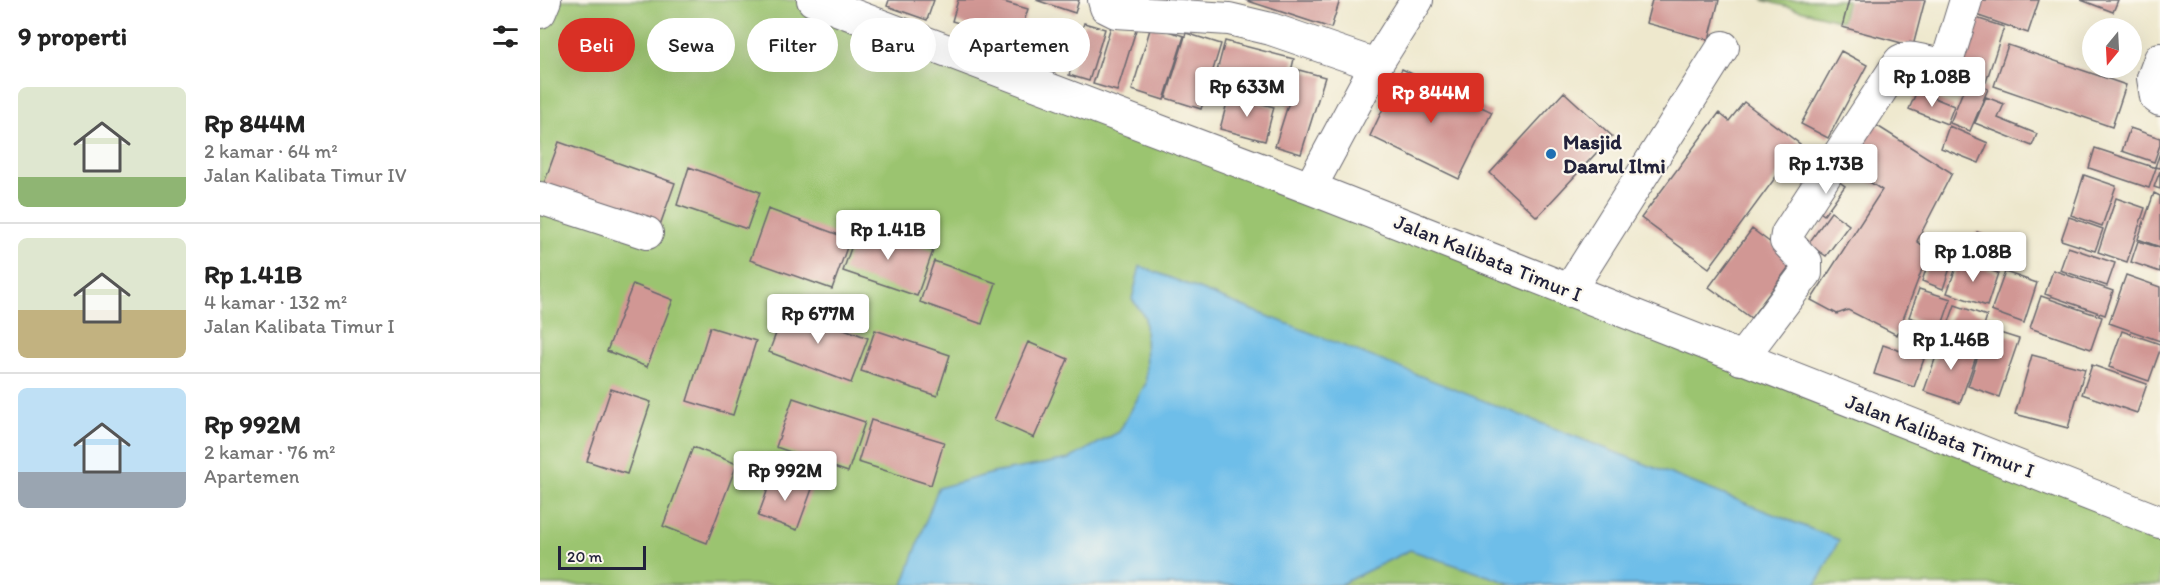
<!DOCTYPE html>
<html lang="id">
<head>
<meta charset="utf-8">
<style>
  body { margin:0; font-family:Itim,sans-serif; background:#f2f2f2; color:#222; height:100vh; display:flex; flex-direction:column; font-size:22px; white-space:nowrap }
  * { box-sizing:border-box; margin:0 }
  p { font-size:20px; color:#767676 }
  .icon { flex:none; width:33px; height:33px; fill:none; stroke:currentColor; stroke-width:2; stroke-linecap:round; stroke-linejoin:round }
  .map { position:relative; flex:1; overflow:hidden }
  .side { display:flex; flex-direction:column; background:#fff; width:540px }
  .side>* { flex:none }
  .guide { position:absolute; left:18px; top:18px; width:570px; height:54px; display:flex; gap:12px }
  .needle { width:39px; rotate:198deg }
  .tools { position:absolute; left:1542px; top:18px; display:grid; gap:12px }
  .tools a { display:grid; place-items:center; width:60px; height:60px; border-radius:50%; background:#fff; box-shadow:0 6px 24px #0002; font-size:30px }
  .scale { position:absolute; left:18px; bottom:15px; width:88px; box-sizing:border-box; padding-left:6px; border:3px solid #22223b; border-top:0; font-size:16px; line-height:21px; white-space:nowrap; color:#22223b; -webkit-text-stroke:4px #fbf7ec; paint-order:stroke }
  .price { position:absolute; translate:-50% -51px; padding:0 14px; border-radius:6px; background:#fff; color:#222; font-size:20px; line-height:39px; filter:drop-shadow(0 2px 3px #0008) }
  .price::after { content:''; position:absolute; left:50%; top:36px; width:18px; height:14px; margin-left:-9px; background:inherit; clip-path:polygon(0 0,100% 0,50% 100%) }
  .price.on { background:#d93025; color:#fff }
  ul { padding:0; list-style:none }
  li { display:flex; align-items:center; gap:18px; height:150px; padding:0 18px }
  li+li { border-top:2px solid #e0e0e0 }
  li span { display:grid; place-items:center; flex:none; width:168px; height:120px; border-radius:9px; color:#555 }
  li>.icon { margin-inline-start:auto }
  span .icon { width:72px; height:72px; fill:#fffc; stroke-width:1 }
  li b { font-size:26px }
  h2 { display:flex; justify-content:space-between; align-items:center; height:72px; padding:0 18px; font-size:26px }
  .tag { padding:0 21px; border-radius:27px; background:#fff; box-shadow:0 6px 24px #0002; font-size:21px; line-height:54px }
  .tag.on { background:#d93025; color:#fff }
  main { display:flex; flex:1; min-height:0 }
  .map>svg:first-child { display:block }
  .green { fill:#9bc470; stroke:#5e7356; stroke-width:1.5 }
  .water { fill:#6ebee9; stroke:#487092; stroke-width:1.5 }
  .building { fill:#d19794 }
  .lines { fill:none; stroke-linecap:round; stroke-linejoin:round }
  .minor-casing { stroke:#69676e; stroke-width:34 }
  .minor { stroke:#fff; stroke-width:32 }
  .poi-dot { fill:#1f6fb2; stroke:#fbf7ec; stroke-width:2 }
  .labels { text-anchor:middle; stroke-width:4.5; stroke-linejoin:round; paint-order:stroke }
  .poi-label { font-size:21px; font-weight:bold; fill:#22223b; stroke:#fbf7ec; text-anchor:start }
  .street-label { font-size:21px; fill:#22223b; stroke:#fbf7ec }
</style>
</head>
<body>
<main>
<section class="side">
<h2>9 properti<svg class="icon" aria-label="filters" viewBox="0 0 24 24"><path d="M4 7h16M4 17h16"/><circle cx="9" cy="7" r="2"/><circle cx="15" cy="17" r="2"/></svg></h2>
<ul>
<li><span style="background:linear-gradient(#dfe7d0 75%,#8fb573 0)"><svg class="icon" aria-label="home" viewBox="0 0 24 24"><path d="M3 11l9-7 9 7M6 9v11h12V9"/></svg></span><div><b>Rp 844M</b><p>2 kamar · 64 m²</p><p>Jalan Kalibata Timur IV</p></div></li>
<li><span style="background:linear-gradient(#dfe7d0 60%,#c2b280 0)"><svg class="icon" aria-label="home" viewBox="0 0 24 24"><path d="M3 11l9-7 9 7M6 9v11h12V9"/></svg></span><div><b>Rp 1.41B</b><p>4 kamar · 132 m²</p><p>Jalan Kalibata Timur I</p></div></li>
<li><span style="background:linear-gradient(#bfe0f5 70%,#9aa5b1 0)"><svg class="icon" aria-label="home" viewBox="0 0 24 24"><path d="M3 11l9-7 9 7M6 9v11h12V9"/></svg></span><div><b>Rp 992M</b><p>2 kamar · 76 m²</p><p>Apartemen</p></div></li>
</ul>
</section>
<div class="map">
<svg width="1620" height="585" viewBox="0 0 1620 585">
  <rect width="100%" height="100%" fill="#fbf7ec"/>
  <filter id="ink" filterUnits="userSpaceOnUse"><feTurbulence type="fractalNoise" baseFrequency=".0167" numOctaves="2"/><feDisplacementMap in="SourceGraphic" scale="12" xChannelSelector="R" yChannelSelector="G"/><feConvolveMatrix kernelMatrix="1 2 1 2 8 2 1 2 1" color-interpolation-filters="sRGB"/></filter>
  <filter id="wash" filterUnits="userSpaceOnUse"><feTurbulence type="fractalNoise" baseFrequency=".008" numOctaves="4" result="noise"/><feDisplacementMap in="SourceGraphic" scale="24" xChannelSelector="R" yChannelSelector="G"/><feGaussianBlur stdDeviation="1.35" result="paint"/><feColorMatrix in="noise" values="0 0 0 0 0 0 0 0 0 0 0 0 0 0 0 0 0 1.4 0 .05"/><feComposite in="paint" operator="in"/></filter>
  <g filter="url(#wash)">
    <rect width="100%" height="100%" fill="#eee8cd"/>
    <path class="green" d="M5,0h267l1348,520v65h-1620v-572z
      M1222,0h85l-5,21z"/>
    <path class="water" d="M600,266l699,274 -23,45h-301l-105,-35 -71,35h-436l35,-97 55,-15 76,-14 50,-27 27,-49 -1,-66 -13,-18z"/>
    <g id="blocks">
      <path class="building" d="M349,0h45l-7,20 -40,-14z
        M418,0h39l31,9 -10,32 -66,-20z
        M496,0h43l-4,13z
        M705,0h95l-9,28z
        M1112,0h67l-10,40 -63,-17z
        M1309,0h76l-12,46 -71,-19z
        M1438,0h61l-11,33 -55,-19z
        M1541,0h37l-5,12z
        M1433,17l31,10 -18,55 -32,-11z
        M544,23l21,6 -16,52 -20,-6z
        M572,23l24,7 -19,61 -24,-7z
        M611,26l33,10 -20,64 -32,-10z
        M646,33l35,11 -20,65 -35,-11z
        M685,41l69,18 -11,45 -70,-18z
        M1468,45l118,40 -14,42 -118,-41z
        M1301,51l26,14 -39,73 -27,-14z
        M862,69l90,43 -33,67 -89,-43z
        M759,70l26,7 -24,77 -26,-8z
        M1427,81l21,8 -18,42 -20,-8z
        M1377,91l37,15 -7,18 -38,-15z
        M1024,92l48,44 -75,81 -47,-44z
        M689,95l45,12 -9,34 -45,-12z
        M1446,97l18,7 -6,14 39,16 -5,12 -57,-23z
        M1204,102l56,42 -91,124 -68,-50 78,-105 10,8z
        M1323,117l89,56 -35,68 12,10 -32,84 -49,-25 -11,4 -26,-14 71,-110 -46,-30z
        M1409,126l39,17 -9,20 -38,-15z
        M1590,128l30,10v7l-6,17 -32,-11z
        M19,142l116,41 -16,45 -116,-42z
        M1555,148l61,20 -7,20 -60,-20z
        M1620,153v15l-5,-1z
        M149,167l71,25 -13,37 -70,-24z
        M1620,171v18l-6,-2z
        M1289,175l16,11 -21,29 -16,-12z
        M1544,175l32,11 -14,40 -31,-11z
        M1614,193l6,3v51l-22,-8z
        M1576,198l29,10 -18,54 -29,-10z
        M228,209l82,30 -18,50 -82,-29z
        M1291,212l18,13 -23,31 -18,-12z
        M1529,217l34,12 -8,22 -34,-11z
        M319,225l74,26 -16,45 -74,-25z
        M1212,229l42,31 -43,58 -42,-31z
        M1437,232l32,11 -9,27 -32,-11z
        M1598,241l22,7v24l-29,-10z
        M1394,246l21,7 -12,36 -21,-8z
        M1528,247l47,16 -8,23 -47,-16z
        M1419,259l39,14 -11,33 -40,-13z
        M394,261l62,22 -14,41 -62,-22z
        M1513,270l60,21 -8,24 -60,-21z
        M1465,272l32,11 -13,40 -33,-12z
        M1586,275l34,12v54l-51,-18z
        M93,284l40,16 -26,67 -40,-16z
        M1379,289l32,10 -10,29 -32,-11z
        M1501,296l61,21 -11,32 -61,-21z
        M1415,305l32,11 -9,28 -33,-11z
        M246,307l82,31 -17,45 -82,-31z
        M170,327l46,14 -23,74 -46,-14z
        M1447,329l32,10 -20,58 -31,-11z
        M335,330l75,25 -13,41 -76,-25z
        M1582,331l38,13v6l-11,31 -40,-14z
        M1402,339l36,12 -18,52 -36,-12z
        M488,342l40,17 -34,79 -40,-18z
        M1343,345l41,14 -10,28 -40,-13z
        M1492,355l53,14 -17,59 -53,-14z
        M1552,365l55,19 -10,29 -55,-19z
        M71,389l40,13 -24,72 -40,-13z
        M253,398l72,24 -17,50 -72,-25z
        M331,420l73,22 -13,43 -73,-23z
        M153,447l44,17 -30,79 -44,-17z
        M233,475l39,14 -15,41 -39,-14z"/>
    </g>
  </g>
  <g filter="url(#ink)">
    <use href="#blocks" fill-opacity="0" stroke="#69676e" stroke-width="1.5"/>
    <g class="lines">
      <g class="minor-casing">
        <path id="minor" d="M273,0l497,188 850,334
          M564,0l2,7 10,5 113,7 42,10 105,36
          M0,12l5,-12
          M1620,59l-7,19 3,19 4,3
          M770,188l66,-123 41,-65
          M0,198l107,35
          M1029,291l154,-244
          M1201,359l65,-86v-11l-20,-21 1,-7 113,-173c15,-8 31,7 47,1l19,-62"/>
      </g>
      <use href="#minor" class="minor"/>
    </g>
  </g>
  <circle class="poi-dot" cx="1011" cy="154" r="6"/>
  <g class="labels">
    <g class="poi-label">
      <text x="1023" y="149">Masjid<tspan x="1023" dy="24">Daarul Ilmi</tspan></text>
    </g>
    <g class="street-label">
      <text transform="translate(948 258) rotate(22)" y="7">Jalan Kalibata Timur I</text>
      <text transform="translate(1400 436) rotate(21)" y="7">Jalan Kalibata Timur I</text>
    </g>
  </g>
</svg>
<div class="tools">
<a><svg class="needle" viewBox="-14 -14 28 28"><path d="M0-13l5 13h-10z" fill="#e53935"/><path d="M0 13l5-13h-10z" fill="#767676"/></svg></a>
</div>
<div class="scale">20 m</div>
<b class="price" style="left:1392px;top:108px">Rp 1.08B</b>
<b class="price" style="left:707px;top:118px">Rp 633M</b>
<b class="price on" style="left:891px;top:124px">Rp 844M</b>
<b class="price" style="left:1286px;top:195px">Rp 1.73B</b>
<b class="price" style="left:348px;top:261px">Rp 1.41B</b>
<b class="price" style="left:1433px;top:283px">Rp 1.08B</b>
<b class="price" style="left:278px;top:345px">Rp 677M</b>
<b class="price" style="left:1411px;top:371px">Rp 1.46B</b>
<b class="price" style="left:245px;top:502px">Rp 992M</b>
<div class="guide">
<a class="tag on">Beli</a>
<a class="tag">Sewa</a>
<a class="tag">Filter</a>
<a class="tag">Baru</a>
<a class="tag">Apartemen</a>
</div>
</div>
</main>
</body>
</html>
